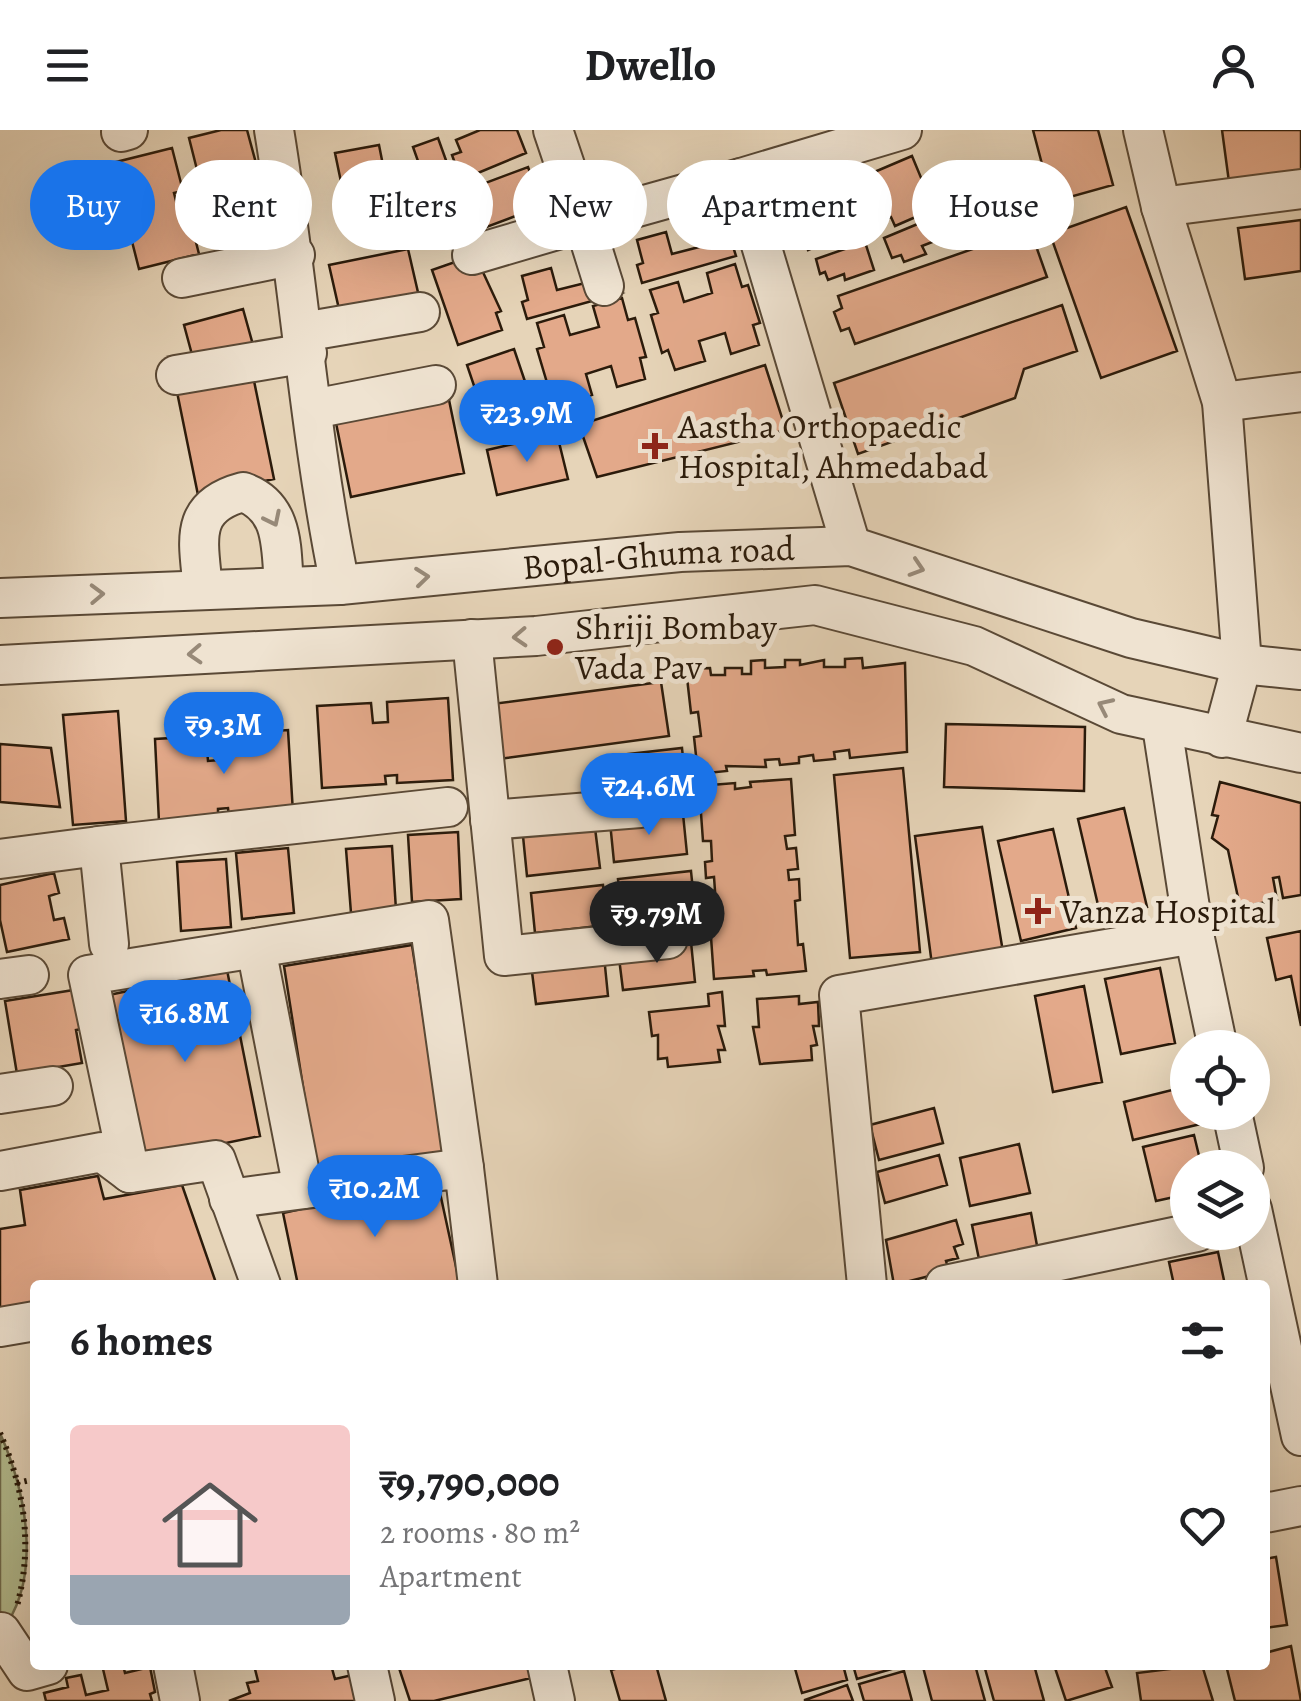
<!DOCTYPE html>
<html lang="en">
<head>
<meta charset="utf-8">
<style>
  body { margin:0; font-family:Alegreya,serif; background:#f2f2f2; color:#202124; height:100vh; display:flex; flex-direction:column; font-size:38px; white-space:nowrap }
  * { box-sizing:border-box; margin:0 }
  p { font-size:32px; color:#757577 }
  .icon { flex:none; width:55px; height:55px; fill:none; stroke:currentColor; stroke-width:2; stroke-linecap:round; stroke-linejoin:round }
  .map { position:relative; flex:1; overflow:hidden }
  .details { position:absolute; left:30px; top:1150px; width:1240px; height:390px; display:flex; flex-direction:column; background:#fff; border-radius:10px; box-shadow:0 10px 40px #0002 }
  .details>* { flex:none }
  .banner { position:absolute; left:30px; top:30px; width:1242px; height:90px; display:flex; gap:20px }
  .controls { position:absolute; left:1170px; top:900px; display:grid; gap:20px }
  .controls a { display:grid; place-items:center; width:100px; height:100px; border-radius:50%; background:#fff; box-shadow:0 10px 40px #0002; font-size:50px }
  .price { position:absolute; translate:-50% -85px; padding:0 22px; border-radius:35px; background:#1a73e8; color:#fff; font-size:32px; line-height:65px; filter:drop-shadow(0 2px 5px #0008) }
  .price::after { content:''; position:absolute; left:50%; top:60px; width:30px; height:22px; margin-left:-15px; background:inherit; clip-path:polygon(0 0,100% 0,50% 100%) }
  .price.on { background:#222; color:#fff }
  ul { padding:0; list-style:none }
  li { display:flex; align-items:center; gap:30px; height:250px; padding:0 40px }
  li span { display:grid; place-items:center; flex:none; width:280px; height:200px; border-radius:10px; color:#555 }
  li>.icon { margin-inline-start:auto }
  span .icon { width:120px; height:120px; fill:#fffc; stroke-width:1 }
  li b { font-size:42px }
  h2 { display:flex; justify-content:space-between; align-items:center; height:120px; padding:0 40px; font-size:42px }
  .pill { padding:0 35px; border-radius:45px; background:#fff; box-shadow:0 10px 40px #0002; font-size:35px; line-height:90px }
  .pill.on { background:#1a73e8; color:#fff }
  header { display:flex; justify-content:space-between; align-items:center; height:130px; padding:0 40px; background:#fff; font-size:45px; font-weight:700 }
  .map>svg:first-child { display:block }
  .green { fill:#b4bd90; stroke:#706c4e; stroke-width:2.5 }
  .building { fill:#e3a98a; stroke:#2b1b0b; stroke-width:2.5 }
  .lines { fill:none; stroke-linecap:round; stroke-linejoin:round }
  .minor-casing { stroke:#5a4936; stroke-width:42 }
  .path { stroke:#2b1b0b; stroke-width:6; stroke-dasharray:2.5 5; stroke-linecap:butt }
  .minor { stroke:#efe3d1; stroke-width:38 }
  .oneway { stroke:#978978 }
  .poi-dot { fill:#8f2418; stroke:#efe3d1; stroke-width:4 }
  .labels { text-anchor:middle; stroke-width:10; stroke-linejoin:round; paint-order:stroke }
  .poi-label { font-size:35px; fill:#2b1b0b; stroke:#efe3d1; text-anchor:start }
  .street-label { font-size:35px; fill:#2b1b0b; stroke:#efe3d1 }
</style>
</head>
<body>
<header><svg class="icon" aria-label="menu" viewBox="0 0 24 24"><path d="M4 6h16M4 12h16M4 18h16"/></svg>Dwello<svg class="icon" aria-label="person" viewBox="0 0 24 24"><circle cx="12" cy="8" r="4"/><path d="M4 21q1-7 8-7t8 7"/></svg></header>
<div class="map">
<svg width="1301" height="1571" viewBox="0 0 1301 1571">
  <rect width="100%" height="100%" fill="#e6d4b8"/>
  <filter id="stains"><feTurbulence type="fractalNoise" baseFrequency=".002" numOctaves="4"/><feColorMatrix values="0 0 0 0 .2 0 0 0 0 .09 0 0 0 0 .02 0 0 0 .5 -.17"/></filter>
  <radialGradient id="worn" r=".72"><stop offset=".6" stop-color="#630" stop-opacity="0"/><stop offset="1" stop-color="#630" stop-opacity=".3"/></radialGradient>
  <path class="green" d="M0,1303c26,59 44,146 0,200z"/>
  <path class="building" d="M221,0h26l10,37 -9,2 4,17 9,-3 12,48 -57,14 -27,-107z
    M480,0h37l9,23 -65,27 -9,-25 9,-3 -5,-12z
    M1033,0h65l15,55 -61,17z
    M1222,0h79v42l-72,10z
    M438,8l14,39 -34,13 -9,-25 9,-4 -5,-14z
    M379,15l15,76 -43,9 -16,-77z
    M172,18l11,43 -9,2 4,16 9,-2 12,47 -60,15 -27,-106z
    M912,26l22,53 -39,17 -4,-9 -8,3 -5,-12 8,-3 -6,-14 -8,4 -5,-10 8,-4 -3,-8z
    M528,37l9,25 -8,3 5,14 -50,19 -5,-14 -6,2 -9,-25z
    M838,41l27,62 -30,12 -2,-6 -25,11 -12,-29 -8,3 -12,-27z
    M452,61l14,37 -27,11 -17,-36z
    M1126,77l51,144 -76,27 -51,-144z
    M715,88l5,21 10,-2 6,19 -94,27 -5,-18 6,-2 -6,-23 29,-8 6,22 27,-7 -6,-23z
    M932,88l8,21 -18,7 4,8 -22,8 -3,-7 -9,3 -8,-20z
    M1301,90v51l-56,8 -7,-51z
    M1030,99l17,48 -192,67 -6,-16 -8,3 -7,-19 8,-4 -4,-12z
    M865,112l9,28 -29,10 -1,-6 -16,6 -3,-8 -5,2 -4,-15z
    M408,119l12,52 -79,17 -12,-53z
    M475,125l26,56 -5,2 6,17 -44,15 -26,-75z
    M735,134l7,23 6,-2 12,38 -7,2 6,20 -28,9 -6,-21 -26,8 6,20 -30,9 -7,-20 -6,3 -11,-38 7,-2 -8,-23 28,-8 6,20 28,-9 -5,-20z
    M551,138l6,22 28,-7 36,10 -94,26 -5,-17 6,-2 -6,-24z
    M622,168l6,22 7,-2 11,39 -6,1 5,21 -28,8 -6,-21 -25,8 6,21 -31,9 -6,-20 -7,2 -11,-37 7,-2 -7,-24 27,-8 6,20 29,-8 -6,-21z
    M1062,175l15,46 -53,18 -9,29 -157,56 -24,-71z
    M243,179l10,36 -59,17 -10,-37z
    M514,219l25,74 -47,16 -25,-74z
    M765,235l21,65 -189,47 -18,-52z
    M252,241l22,108 -76,16 -22,-108z
    M448,265l16,78 -113,24 -16,-79z
    M557,304l11,45 -71,16 -10,-45z
    M862,528l1,10 42,-5 2,89 -57,6 -1,-8 -15,2 1,7 -21,2 -1,-6 -14,2v6l-19,2 -1,-6 -14,1 1,7 -40,-1 1,5 -29,3 -4,-37 7,-1 -3,-24 -7,1 -5,-44 24,-1 1,7h14v-7h17v6h9v-13l14,-1v8l20,-1v-7h15v5l24,-5v7h21v-8z
    M661,552l8,54 -170,23 -7,-55z
    M448,568l5,82 -56,3v-8l-12,1 1,8 -64,4 -5,-82 54,-3 2,20 15,-1 -1,-20z
    M118,581l8,110 -53,4 -10,-110z
    M946,594l139,3 -1,64 -140,-4z
    M288,600l5,83 -64,4 -1,-9 -10,1v9l-59,4 -4,-83 51,-3 2,25 11,-1 -1,-25z
    M0,614l51,4 9,59 -60,-5z
    M682,618l4,40 -72,8 -4,-40z
    M903,638l17,184 -70,6 -16,-183z
    M791,649l4,56 -10,1 2,13 9,-1 2,21 -10,1 1,10 10,-1 1,21 -5,1 3,44 5,-1 3,27 -39,4 -1,-5 -13,1 1,5 -40,3 -4,-56h6l-1,-14h-6l-2,-18h8l-1,-14 -8,1 -1,-16 7,-1 -1,-20h-8l-4,-55 36,-3v6l16,-2 -1,-5z
    M1220,652l81,21v92l-18,3 -4,-21 -6,1 4,22 -37,7 -12,-57 -16,-12 6,-22 -6,-1z
    M1124,678l23,99 -46,11 -23,-99z
    M683,684l4,40 -73,8 -4,-40z
    M982,697l22,131 -72,7 -17,-129z
    M595,698l5,40 -73,8 -4,-40z
    M1053,699l23,99 -55,13 -23,-100z
    M458,702l3,67 -49,3 -4,-67z
    M392,716l4,64 -45,3 -5,-64z
    M288,718l6,65 -52,6 -6,-66z
    M226,729l5,68 -50,4 -4,-69z
    M691,741l4,40 -73,8 -4,-40z
    M54,743l5,20 -10,3 5,24 10,-2 5,21 -62,13 -7,-32v-35z
    M603,755l5,40 -73,8 -4,-40z
    M1301,801v95l-10,-50 -15,4 -9,-42z
    M691,812l4,40 -72,8 -5,-40z
    M412,815l33,210 -128,21 -33,-210z
    M604,826l4,40 -72,8 -5,-40z
    M1160,838l15,75 -54,11 -16,-75z
    M227,840l33,166 -116,24 -35,-165z
    M1084,856l18,96 -49,10 -18,-96z
    M86,858l7,39 -17,3 6,33 -65,11 -12,-73z
    M722,862l3,34h-7l7,24h-7l2,12 -52,5 -1,-9 -9,1v-24l-6,1 -3,-24 60,-6 -1,-12z
    M799,866v8l19,-2 1,24h-6l4,19 -6,1 1,14 -52,4 -7,-37h6l-2,-28z
    M1188,956v26h18l3,10 -76,18 -9,-38z
    M934,978l9,35 -64,17 -9,-35z
    M1194,1005l8,33h-14v26l-32,7 -13,-54z
    M1019,1014l11,49 -60,13 -10,-48z
    M939,1025l8,30 -62,18 -8,-31z
    M98,1046l6,23 78,-14 33,95 -29,5h-151v27l-35,6v-89l25,-4 -5,-35z
    M437,1049l23,106h-162l-15,-72z
    M1031,1083l9,49 -58,12 -10,-49z
    M956,1090l7,24 -9,3 4,11 -12,3 3,10 -55,14 -8,-45z
    M1218,1122l7,33h-51l-5,-23z
    M1276,1427l11,68 -22,3v-69z
    M1291,1516l10,55h-66l-9,-36h39v-12z
    M123,1535l2,8 25,-6 5,25 -5,2 2,7h-106l-2,-8 24,-6 -2,-9 15,-3 5,20 22,-5 -5,-21z
    M254,1535h77l4,14 26,-6 -1,28h-131l21,-8 -3,-10 11,-2z
    M398,1535h131l2,13 -97,23h-24z
    M630,1535h26l10,36h-46l-9,-31z
    M794,1535h49l4,15 -45,13z
    M853,1535h49v1l-45,13z
    M975,1535l10,36h-53l-9,-34z
    M984,1535h50l10,36h-50z
    M1054,1535h50l8,22 -46,14z
    M1202,1535l11,36h-72l-4,-28z
    M904,1541l8,30h-48l-5,-17z
    M847,1555l6,16h-48v-1z"/>
  <g class="lines">
    <g class="minor-casing">
      <g id="minor">
        <path d="M274,0c25,151 35,305 66,455"/>
        <path d="M553,0l31,92 157,-44"/>
        <path d="M1143,0l18,77 61,195 20,262 -20,74"/>
        <path d="M121,2l7,-2"/>
        <path d="M1161,77l140,-18"/>
        <path d="M472,125l112,-33 20,64"/>
        <path d="M182,148l113,-23"/>
        <path d="M303,202l117,-20"/>
        <path d="M176,245l131,-22"/>
        <path d="M1222,272l79,-10"/>
        <path d="M313,279l123,-24"/>
        <path d="M851,416l-110,-368 161,-48"/>
        <path d="M203,460c-4,-48 -16,-83 40,-98 42,15 38,57 41,95"/>
        <path id="s1" d="M0,468l340,-13 340,-33 171,-6 280,92 111,26 59,6"/>
        <path d="M472,509l32,317 164,-17"/>
        <path d="M0,535l536,-29 279,-31 159,41 147,68 180,39"/>
        <path d="M1162,596l32,208 24,114"/>
        <path d="M490,690l150,-12"/>
        <path d="M0,729l99,-13"/>
        <path d="M109,814l-10,-98 349,-39"/>
        <path d="M256,818l47,241"/>
        <path d="M0,849l29,-4"/>
        <path d="M0,964l53,-8"/>
        <path d="M1232,982l12,56"/>
        <path d="M0,1041l102,-19 28,21 86,-13 45,125"/>
        <path d="M130,1043l-42,-198 341,-55 35,248"/>
        <path d="M229,1069l235,-31 14,117"/>
        <path d="M1252,1079l49,227"/>
        <path d="M867,1155l-28,-290 355,-61"/>
        <path d="M945,1155l252,-53"/>
        <path d="M0,1197l35,-6"/>
        <path d="M1265,1383l36,-7"/>
        <path d="M1,1502l26,39 21,-6"/>
        <path d="M173,1535l7,36"/>
        <path d="M367,1535l8,36"/>
        <path d="M547,1535l8,36"/>
      </g>
    </g>
    <path class="path" d="M0,1303c25,57 33,114 17,173
      M17,1353l18,-4"/>
    <use href="#minor" class="minor"/>
  </g>
  <defs><path id="oneway-chevron" d="M-2-3.5L2.5 0L-2 3.5" fill="none" stroke-width="1.6" stroke-linecap="round" stroke-linejoin="round" transform="scale(2.5)"/></defs>
  <g class="oneway">
    <use href="#oneway-chevron" transform="translate(273 389) rotate(64)"/>
    <use href="#oneway-chevron" transform="translate(917 438) rotate(18)"/>
    <use href="#oneway-chevron" transform="translate(422 447) rotate(-6)"/>
    <use href="#oneway-chevron" transform="translate(97 464) rotate(-2)"/>
    <use href="#oneway-chevron" transform="translate(520 507) rotate(177)"/>
    <use href="#oneway-chevron" transform="translate(195 524) rotate(177)"/>
    <use href="#oneway-chevron" transform="translate(1105 576) rotate(-155)"/>
  </g>
  <g class="poi-dot">
    <path d="M650 301h10v10h10v10h-10v10h-10v-10h-10v-10h10z"/>
    <circle cx="555" cy="517" r="10"/>
    <path d="M1033 766h10v10h10v10h-10v10h-10v-10h-10v-10h10z"/>
  </g>
  <g class="labels">
    <g class="poi-label">
      <text x="678" y="308">Aastha Orthopaedic<tspan x="678" dy="40">Hospital, Ahmedabad</tspan></text>
      <text x="575" y="509">Shriji Bombay<tspan x="575" dy="40">Vada Pav</tspan></text>
      <text x="1060" y="793">Vanza Hospital</text>
    </g>
    <g class="street-label">
      <text dy="12" stroke="none"><textPath href="#s1" startOffset="660">Bopal-Ghuma road</textPath></text>
    </g>
  </g>
  <rect width="100%" height="100%" filter="url(#stains)"/>
  <rect width="100%" height="100%" fill="url(#worn)"/>
</svg>
<div class="controls">
<a><svg class="icon" aria-label="locate" viewBox="0 0 24 24"><circle cx="12" cy="12" r="6"/><path d="M12 2v4M12 18v4M2 12h4M18 12h4"/></svg></a>
<a><svg class="icon" aria-label="layers" viewBox="0 0 24 24"><path d="M12 4l9 5-9 5-9-5zM3 14l9 5 9-5"/></svg></a>
</div>
<b class="price" style="left:527px;top:335px">₹23.9M</b>
<b class="price" style="left:224px;top:647px">₹9.3M</b>
<b class="price" style="left:649px;top:708px">₹24.6M</b>
<b class="price on" style="left:657px;top:836px">₹9.79M</b>
<b class="price" style="left:185px;top:935px">₹16.8M</b>
<b class="price" style="left:375px;top:1110px">₹10.2M</b>
<div class="banner">
<a class="pill on">Buy</a>
<a class="pill">Rent</a>
<a class="pill">Filters</a>
<a class="pill">New</a>
<a class="pill">Apartment</a>
<a class="pill">House</a>
</div>
<section class="details">
<h2>6 homes<svg class="icon" aria-label="filters" viewBox="0 0 24 24"><path d="M4 7h16M4 17h16"/><circle cx="9" cy="7" r="2"/><circle cx="15" cy="17" r="2"/></svg></h2>
<ul>
<li><span style="background:linear-gradient(#f6c9c9 75%,#9aa5b1 0)"><svg class="icon" aria-label="home" viewBox="0 0 24 24"><path d="M3 11l9-7 9 7M6 9v11h12V9"/></svg></span><div><b>₹9,790,000</b><p>2 rooms · 80 m²</p><p>Apartment</p></div><svg class="icon" aria-label="heart" viewBox="0 0 24 24"><path d="M12 20l-8-8c-3-5 5-10 8-4 3-6 11-1 8 4z"/></svg></li>
</ul>
</section>
</div>
</body>
</html>
